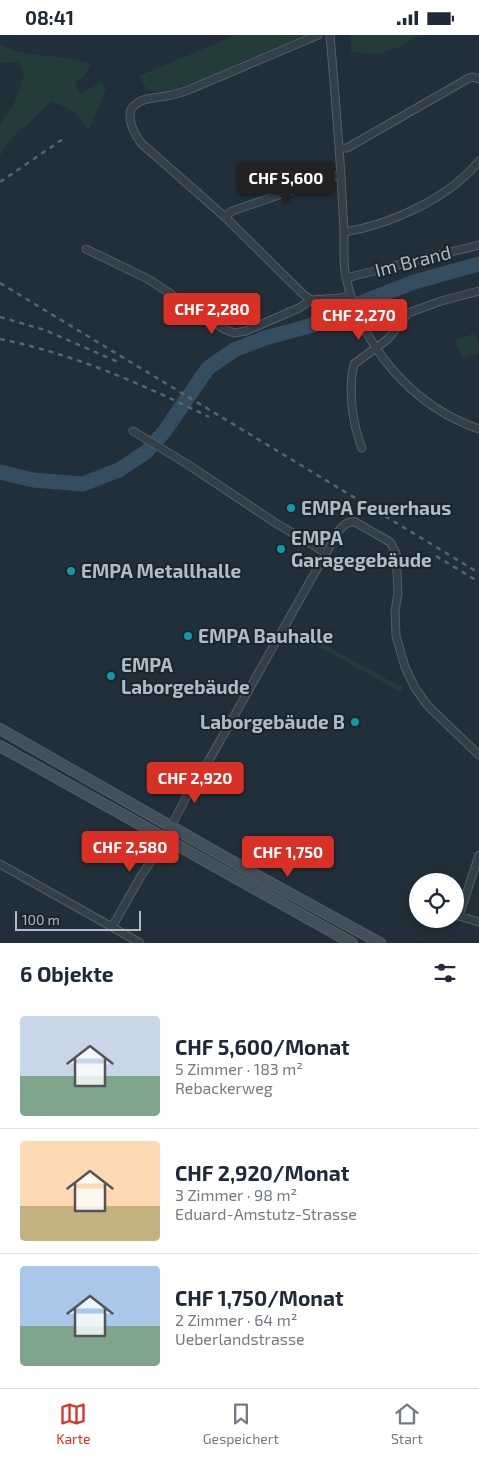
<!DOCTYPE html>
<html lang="de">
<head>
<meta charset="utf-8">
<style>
  body { margin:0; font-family:"Exo 2",sans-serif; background:#f6f6f7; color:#1f2937; height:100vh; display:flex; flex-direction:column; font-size:19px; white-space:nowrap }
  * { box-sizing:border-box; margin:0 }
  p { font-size:16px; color:#747a83 }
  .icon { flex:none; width:28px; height:28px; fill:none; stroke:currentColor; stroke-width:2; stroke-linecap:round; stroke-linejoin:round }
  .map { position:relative; height:908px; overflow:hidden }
  .details { display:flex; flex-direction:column; background:#fff; flex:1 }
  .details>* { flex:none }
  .tools { position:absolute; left:409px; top:838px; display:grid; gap:10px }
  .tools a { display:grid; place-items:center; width:55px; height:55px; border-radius:50%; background:#fff; box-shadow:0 2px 12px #0003; font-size:25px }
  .scale { position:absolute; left:15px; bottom:12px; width:126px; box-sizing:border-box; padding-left:5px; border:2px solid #afbbc6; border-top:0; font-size:14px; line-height:18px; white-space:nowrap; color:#afbbc6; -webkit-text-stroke:4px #1a252d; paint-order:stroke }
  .price { position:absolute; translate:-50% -42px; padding:0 11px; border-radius:5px; background:#d93025; color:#fff; font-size:16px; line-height:32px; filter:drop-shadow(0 1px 2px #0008) }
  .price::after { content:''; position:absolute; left:50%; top:30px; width:15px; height:11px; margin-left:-8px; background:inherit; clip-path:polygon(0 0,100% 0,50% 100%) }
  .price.selected { background:#222; color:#fff }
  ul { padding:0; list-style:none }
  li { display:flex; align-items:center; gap:15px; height:125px; padding:0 20px }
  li+li { border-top:1px solid #e0e1e3 }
  li span { display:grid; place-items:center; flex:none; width:140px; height:100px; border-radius:5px; color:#555 }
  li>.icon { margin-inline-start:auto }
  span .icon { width:60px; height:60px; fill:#fffc; stroke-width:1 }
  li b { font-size:21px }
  h2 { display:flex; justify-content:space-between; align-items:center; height:60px; padding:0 20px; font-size:21px }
  .status { display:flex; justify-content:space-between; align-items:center; height:35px; padding:0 25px; background:#fff; direction:ltr }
  .status svg { height:14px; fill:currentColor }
  .menu { display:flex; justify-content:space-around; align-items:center; height:70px; border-top:1px solid #e0e1e3; background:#fff; font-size:14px; color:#747a83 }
  .menu a { display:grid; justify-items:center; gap:2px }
  .menu .selected { color:#d93025 }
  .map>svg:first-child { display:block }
  .green { fill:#233c3a }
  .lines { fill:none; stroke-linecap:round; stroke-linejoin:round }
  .river { stroke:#344d60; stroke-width:15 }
  .street-casing { stroke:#525e67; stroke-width:9 }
  .secondary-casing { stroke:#525e67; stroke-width:12 }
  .street { stroke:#344049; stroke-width:7 }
  .secondary { stroke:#42505c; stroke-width:10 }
  .rail { stroke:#566570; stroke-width:2.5; stroke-dasharray:5 5; stroke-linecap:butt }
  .culture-dot { fill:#0f9aa8; stroke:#1a252d; stroke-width:2 }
  .labels { text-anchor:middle; stroke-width:4; stroke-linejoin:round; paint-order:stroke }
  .street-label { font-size:19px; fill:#afbbc6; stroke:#1a252d }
  .poi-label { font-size:19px; font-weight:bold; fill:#afbbc6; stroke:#1a252d; text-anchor:start }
</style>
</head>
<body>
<div class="status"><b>08:41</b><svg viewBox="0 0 49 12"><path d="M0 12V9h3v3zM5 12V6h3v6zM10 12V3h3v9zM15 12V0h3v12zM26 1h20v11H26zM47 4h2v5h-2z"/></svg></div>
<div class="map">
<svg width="479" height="908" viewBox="0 0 479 908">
  <rect width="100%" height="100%" fill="#202f39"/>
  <path class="green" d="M236,0h70l-138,58 -21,-3 -8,-14z
    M351,0h68l-17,11 -22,8 -29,-2z
    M0,10c22,11 45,10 69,13 7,1 15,4 22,6l-8,14 -8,3 5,13 22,-12 4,6 -17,42 -15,-18 -22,-11 -48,45 -4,11v-33l15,-22 9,-28 -6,-12 -18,1z
    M475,298l4,12v8l-17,6 -7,-19z
    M298,595l105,58 -2,4 -105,-58z"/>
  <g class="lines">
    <path class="river" d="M0,437l33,8 50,4 36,-14 27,-18 18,-20 44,-64 26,-18 31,-12 48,-13 7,-6 94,-37 65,-18"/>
    <g class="street-casing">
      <path id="street" d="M330,0c4,47 8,94 11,141 1,19 2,38 3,57 0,15 -1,30 2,45 16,69 66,128 133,151
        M339,113h8l122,-70 5,-1 5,2
        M225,182l7,-6 103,-35 6,-1
        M344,197c46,-7 105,-34 135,-71
        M86,214l62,30 76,50 10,4 12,-2 53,-23 12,-8 29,-2 11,-3
        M346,243l133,-33
        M311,265l-9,-7 -77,-76 -84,-74c-7,-10 -18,-30 -5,-39 8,-7 21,-6 31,-8 9,-2 18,-4 26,-8l125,-53
        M133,396l54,33 87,58 52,31
        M362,413c-10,-25 -14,-58 -8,-84l34,-25 20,-26 33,-12 38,-10
        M479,820l-20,61 20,6
        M0,829l112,63 29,-51 17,-25 31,-59 23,-37 114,-202c7,-11 14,-33 29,-31l35,20 6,11 2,40 -3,18 1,25 9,31 10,21 13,18 51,49
        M112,892l28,16"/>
    </g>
    <g class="secondary-casing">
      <path id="secondary" d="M0,694l256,146 124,68
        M0,711l352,197"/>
    </g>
    <use href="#street" class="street"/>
    <use href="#secondary" class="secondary"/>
    <path class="rail" d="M0,147l66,-45
      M0,248l479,290
      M0,282l45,13 73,32
      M0,304c74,15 142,45 209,78
      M436,521l43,26"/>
  </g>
  <g class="culture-dot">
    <circle cx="291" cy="473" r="5"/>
    <circle cx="281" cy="514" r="5"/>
    <circle cx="71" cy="536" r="5"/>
    <circle cx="188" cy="601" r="5"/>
    <circle cx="111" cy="641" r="5"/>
    <circle cx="355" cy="687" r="5"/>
  </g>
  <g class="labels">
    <g class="street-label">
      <text transform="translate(413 226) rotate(-14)" y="7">Im Brand</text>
    </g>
    <g class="poi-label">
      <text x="301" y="480">EMPA Feuerhaus</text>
      <text x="291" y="510">EMPA<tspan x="291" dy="22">Garagegebäude</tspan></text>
      <text x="81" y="543">EMPA Metallhalle</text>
      <text x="198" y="608">EMPA Bauhalle</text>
      <text x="121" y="637">EMPA<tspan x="121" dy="22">Laborgebäude</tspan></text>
      <text x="345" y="694" text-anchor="end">Laborgebäude B</text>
    </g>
  </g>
</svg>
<div class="tools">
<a><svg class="icon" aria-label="locate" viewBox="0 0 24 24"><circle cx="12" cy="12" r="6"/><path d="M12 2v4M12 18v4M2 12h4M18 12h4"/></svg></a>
</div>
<div class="scale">100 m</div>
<b class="price selected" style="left:286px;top:169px">CHF 5,600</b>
<b class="price" style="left:212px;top:300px">CHF 2,280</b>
<b class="price" style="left:359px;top:306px">CHF 2,270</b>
<b class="price" style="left:195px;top:769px">CHF 2,920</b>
<b class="price" style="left:130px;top:838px">CHF 2,580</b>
<b class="price" style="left:288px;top:843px">CHF 1,750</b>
</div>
<section class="details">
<h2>6 Objekte<svg class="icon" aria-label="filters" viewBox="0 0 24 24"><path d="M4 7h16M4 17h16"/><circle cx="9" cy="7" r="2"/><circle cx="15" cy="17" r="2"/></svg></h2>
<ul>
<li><span style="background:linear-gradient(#c9d6e8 60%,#7fa58c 0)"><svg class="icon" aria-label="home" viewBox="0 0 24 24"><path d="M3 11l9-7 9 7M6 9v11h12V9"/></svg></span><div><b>CHF 5,600/Monat</b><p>5 Zimmer · 183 m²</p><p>Rebackerweg</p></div></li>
<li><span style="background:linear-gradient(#ffd9b3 65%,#c2b280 0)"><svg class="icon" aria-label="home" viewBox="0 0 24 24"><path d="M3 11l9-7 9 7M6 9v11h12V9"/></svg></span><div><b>CHF 2,920/Monat</b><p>3 Zimmer · 98 m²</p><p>Eduard-Amstutz-Strasse</p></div></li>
<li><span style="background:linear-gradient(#a9c7e8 60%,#7fa58c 0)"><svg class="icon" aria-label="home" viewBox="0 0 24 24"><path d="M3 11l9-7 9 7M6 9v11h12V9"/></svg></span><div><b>CHF 1,750/Monat</b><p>2 Zimmer · 64 m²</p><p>Ueberlandstrasse</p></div></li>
</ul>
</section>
<nav class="menu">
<a class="selected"><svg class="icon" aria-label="map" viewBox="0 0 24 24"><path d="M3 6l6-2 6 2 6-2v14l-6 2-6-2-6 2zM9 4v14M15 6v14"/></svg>Karte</a>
<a><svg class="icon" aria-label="saved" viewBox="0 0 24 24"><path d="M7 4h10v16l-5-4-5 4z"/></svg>Gespeichert</a>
<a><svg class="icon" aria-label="home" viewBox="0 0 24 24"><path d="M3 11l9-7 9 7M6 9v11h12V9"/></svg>Start</a>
</nav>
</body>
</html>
